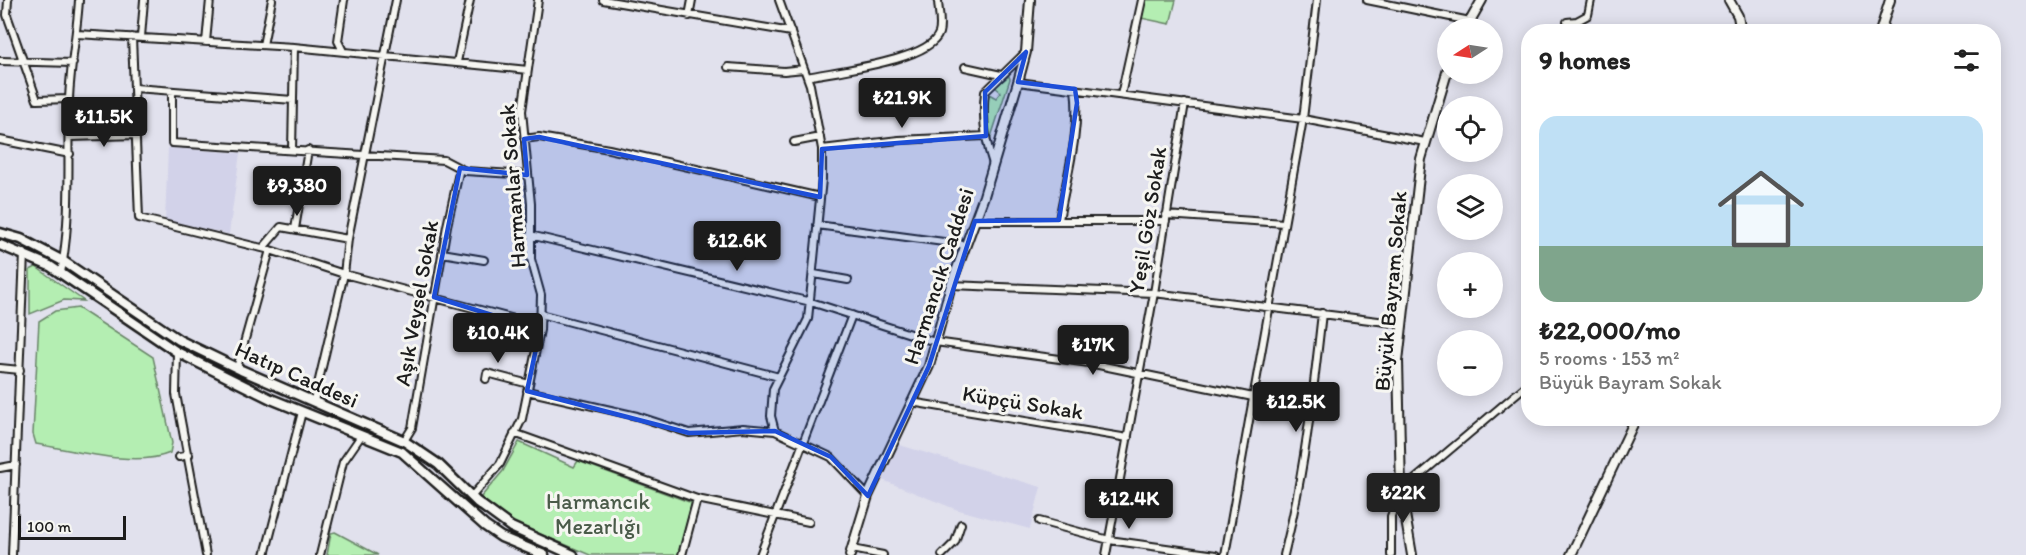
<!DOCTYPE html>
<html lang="en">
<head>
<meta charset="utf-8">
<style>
  body { margin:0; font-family:Itim,sans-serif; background:#f6f6f6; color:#222; height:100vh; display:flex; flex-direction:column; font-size:22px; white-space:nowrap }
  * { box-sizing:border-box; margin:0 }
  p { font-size:20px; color:#767676 }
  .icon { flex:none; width:33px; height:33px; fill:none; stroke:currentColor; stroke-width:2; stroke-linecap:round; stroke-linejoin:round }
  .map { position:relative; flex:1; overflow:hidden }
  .panel { position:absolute; left:1521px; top:24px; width:480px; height:402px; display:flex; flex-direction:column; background:#fff; border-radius:24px; box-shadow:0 3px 15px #0003 }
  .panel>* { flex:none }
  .needle { width:39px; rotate:258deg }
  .tools { position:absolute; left:1437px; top:18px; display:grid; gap:12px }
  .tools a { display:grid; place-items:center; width:66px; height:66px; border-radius:50%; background:#fff; box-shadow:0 3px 15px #0003; font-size:30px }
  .scale { position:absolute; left:18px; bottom:15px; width:108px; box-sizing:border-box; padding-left:6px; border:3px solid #1c1c1c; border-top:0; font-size:16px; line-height:21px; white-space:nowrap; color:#1c1c1c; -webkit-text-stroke:4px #f6f6f2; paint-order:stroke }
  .price { position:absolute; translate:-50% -51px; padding:0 14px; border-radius:6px; background:#1c1c1c; color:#fff; font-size:20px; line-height:39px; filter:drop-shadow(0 2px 3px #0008) }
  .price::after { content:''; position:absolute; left:50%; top:36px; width:18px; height:14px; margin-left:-9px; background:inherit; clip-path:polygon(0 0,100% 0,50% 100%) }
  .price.selected { background:#222; color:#fff }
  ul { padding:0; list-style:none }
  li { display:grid; align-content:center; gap:12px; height:318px; padding:0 18px }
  li span { display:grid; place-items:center; height:186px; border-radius:18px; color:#555 }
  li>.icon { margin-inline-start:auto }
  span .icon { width:108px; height:108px; fill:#fffc; stroke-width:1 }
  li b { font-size:26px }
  h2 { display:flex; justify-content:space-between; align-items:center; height:72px; padding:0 18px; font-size:26px }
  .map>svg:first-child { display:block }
  .built { fill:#d2d2e9 }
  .green { fill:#b4eeb2; stroke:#688567; stroke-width:1.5 }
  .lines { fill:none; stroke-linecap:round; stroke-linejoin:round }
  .minor-casing { stroke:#1c1c1c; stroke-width:10 }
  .tertiary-casing { stroke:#1c1c1c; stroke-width:12 }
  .secondary-casing { stroke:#1c1c1c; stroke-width:13 }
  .minor { stroke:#f6f6f2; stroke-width:6 }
  .tertiary { stroke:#f6f6f2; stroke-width:8 }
  .secondary { stroke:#f6f6f2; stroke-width:8 }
  .marked { fill:#1d4ed8; fill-opacity:0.2; stroke:#1d4ed8; stroke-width:4.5; stroke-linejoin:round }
  .labels { text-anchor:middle; stroke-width:6; stroke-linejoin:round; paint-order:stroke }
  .street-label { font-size:22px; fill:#1c1c1c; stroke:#f6f6f2 }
  .park-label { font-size:22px; fill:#4a5b49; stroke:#f6f6f2 }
</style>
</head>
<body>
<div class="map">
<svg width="2026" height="555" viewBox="0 0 2026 555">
  <rect width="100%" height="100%" fill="#e1e1ed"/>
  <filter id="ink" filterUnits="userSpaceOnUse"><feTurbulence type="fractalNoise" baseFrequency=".0167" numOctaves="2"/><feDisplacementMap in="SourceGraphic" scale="12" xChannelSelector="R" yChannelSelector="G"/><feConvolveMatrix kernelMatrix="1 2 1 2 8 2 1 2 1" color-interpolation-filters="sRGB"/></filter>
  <g filter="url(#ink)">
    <path class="built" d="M168,148l72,5 -11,81 -64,-13z
      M896,444l145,43 -11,42 -75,-20 -75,-30z"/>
    <path class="green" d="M1145,0h31l-6,24 -29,-6z
      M1009,76l1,3 -20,61 -4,-35 3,-11 7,4 5,-6 -6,-5z
      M36,267l48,34 -20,-1 -34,14v-44z
      M78,308l75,49 19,86 -2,10c-35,15 -96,-3 -134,-9l-3,-10 6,-113 16,-10z
      M519,442l55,25 4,-6 114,42 -14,52h-88l-81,-34 -25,-16 -3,-8 22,-26z
      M335,532l43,23h-51l4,-22z"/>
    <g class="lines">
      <g class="minor-casing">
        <path id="minor" d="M8,0l-1,15 30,85 32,-1
          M603,0l188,32
          M1367,0l103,21
          M689,16l3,-16
          M1567,22l10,-1 11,-6 3,-15
          M77,34l217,13 234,23
          M132,37l7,181 131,32 -33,118
          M141,37l3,-37
          M206,42l4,-42
          M263,45l9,-45
          M343,51l-5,-10 6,-41
          M0,61l73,2
          M457,62l13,-62
          M728,67l56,4 20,-2
          M965,67l36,8
          M807,77c27,-6 123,-16 132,-44 3,-9 -1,-24 -1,-33
          M1018,82l285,37 122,23
          M135,88l158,12
          M172,91v52l272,17 21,11 62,4
          M1121,95l21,-95
          M70,137l66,-2
          M524,139l15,-2 70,12 211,48
          M0,140l70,14
          M794,142l26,-5
          M822,149l77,-9 87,-4
          M292,150l2,-103
          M993,164c-8,-23 -11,-47 -8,-72l41,-40
          M1166,215l118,8
          M1059,220c7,-41 22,-89 16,-131
          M975,221h191
          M817,225l149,20
          M295,229l13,-79
          M530,235l281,67 124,40 154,21 164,34
          M263,248l18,-21 67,12
          M270,250l74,24 182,48 14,8
          M442,253l42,7
          M61,273c11,-58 6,-114 8,-173 1,-33 8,-67 10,-100
          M814,274l34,6
          M951,285l203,8 248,31
          M540,314l239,63
          M177,352l-1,42 30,161
          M0,368l20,2
          M486,379l1,-6 42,11
          M527,391l110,25 52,17 54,-5 32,3 56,26 37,39
          M314,401l30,-127 4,-35 48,-239
          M911,402l217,36
          M775,431l-4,-15 2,-27 35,-70 14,-140v-30l-12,-64 -31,-85
          M514,433l183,66 112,23
          M404,441l8,-13 35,-202 13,-58
          M179,457l10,-2
          M0,468l16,-3
          M471,497l29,-33 22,-45 18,-89 1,-35 -10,-36v-55l-9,-93 16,-111
          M1039,521l70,19 107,15
          M852,549l31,6
          M12,555l12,-302
          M265,555l37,-143
          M320,555l23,-93 18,-26
          M682,555l15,-56
          M760,555l92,-240
          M942,555l13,-13 6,-18
          M1106,555l48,-262 31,-190
          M1225,555l78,-436 14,-119
          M1284,555c20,-80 29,-160 38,-242
          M1391,555v-39l10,-25 127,-107"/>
      </g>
      <g class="tertiary-casing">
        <path id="tertiary" d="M1729,0l9,16 3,16
          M1466,28l16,-28
          M1880,32l10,-32
          M850,555l18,-59 61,-130 22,-81 33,-89 34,-114 8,-30 4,-52
          M1412,555l-11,-64 -3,-130 23,-202 27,-90
          M1571,555l65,-137"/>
      </g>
      <g class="secondary-casing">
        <path id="secondary" d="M0,233l21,6 42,22 116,79 62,30 163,71 34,23 39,38 34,25 62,28
          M0,245l50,21 127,86 94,47 131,53 83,74 16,11 43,18"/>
      </g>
      <use href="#minor" class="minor"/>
      <use href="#tertiary" class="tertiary"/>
      <use href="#secondary" class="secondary"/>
    </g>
  </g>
  <path class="marked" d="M1026,52l-8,30 57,7 2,14 -18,117 -84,1 -46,145 -61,130 -37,-39 -56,-26 -86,2 -162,-42 13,-61 -106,-33 26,-129 67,7 -3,-36 15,-2 281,60 2,-48 164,-13 -1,-44z"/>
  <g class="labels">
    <g class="street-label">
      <text transform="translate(512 186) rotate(-94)" y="8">Harmanlar Sokak</text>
      <text transform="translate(1147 220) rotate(-81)" y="8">Yeşil Göz Sokak</text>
      <text transform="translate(938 276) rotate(-72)" y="8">Harmancık Caddesi</text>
      <text transform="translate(1390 291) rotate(-85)" y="8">Büyük Bayram Sokak</text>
      <text transform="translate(416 303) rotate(-80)" y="8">Aşık Veysel Sokak</text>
      <text transform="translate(297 374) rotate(24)" y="8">Hatıp Caddesi</text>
      <text transform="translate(1023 402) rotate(9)" y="8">Küpçü Sokak</text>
    </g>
    <g class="park-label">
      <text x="598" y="509">Harmancık<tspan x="598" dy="25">Mezarlığı</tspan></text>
    </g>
  </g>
</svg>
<div class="tools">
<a><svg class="needle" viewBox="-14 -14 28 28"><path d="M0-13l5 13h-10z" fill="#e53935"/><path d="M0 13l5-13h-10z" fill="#767676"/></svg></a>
<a><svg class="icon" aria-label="locate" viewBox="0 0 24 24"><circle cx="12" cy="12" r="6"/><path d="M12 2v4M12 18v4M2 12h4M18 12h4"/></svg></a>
<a><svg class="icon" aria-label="layers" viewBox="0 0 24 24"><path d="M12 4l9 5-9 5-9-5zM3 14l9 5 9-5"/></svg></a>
<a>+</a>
<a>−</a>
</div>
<div class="scale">100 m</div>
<b class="price" style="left:902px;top:129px">₺21.9K</b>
<b class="price" style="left:104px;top:148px">₺11.5K</b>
<b class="price" style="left:297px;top:217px">₺9,380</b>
<b class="price" style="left:737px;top:272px">₺12.6K</b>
<b class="price" style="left:498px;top:364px">₺10.4K</b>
<b class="price" style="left:1093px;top:376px">₺17K</b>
<b class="price" style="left:1296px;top:433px">₺12.5K</b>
<b class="price selected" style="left:1403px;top:524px">₺22K</b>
<b class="price" style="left:1129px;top:530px">₺12.4K</b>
<section class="panel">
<h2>9 homes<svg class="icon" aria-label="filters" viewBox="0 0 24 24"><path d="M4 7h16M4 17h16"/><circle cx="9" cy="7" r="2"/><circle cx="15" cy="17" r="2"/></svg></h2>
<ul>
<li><span style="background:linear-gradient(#bfe0f5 70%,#7fa58c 0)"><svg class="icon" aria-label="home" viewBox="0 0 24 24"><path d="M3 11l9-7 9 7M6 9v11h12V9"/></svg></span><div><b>₺22,000/mo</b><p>5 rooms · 153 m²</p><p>Büyük Bayram Sokak</p></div></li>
</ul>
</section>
</div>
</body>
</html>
